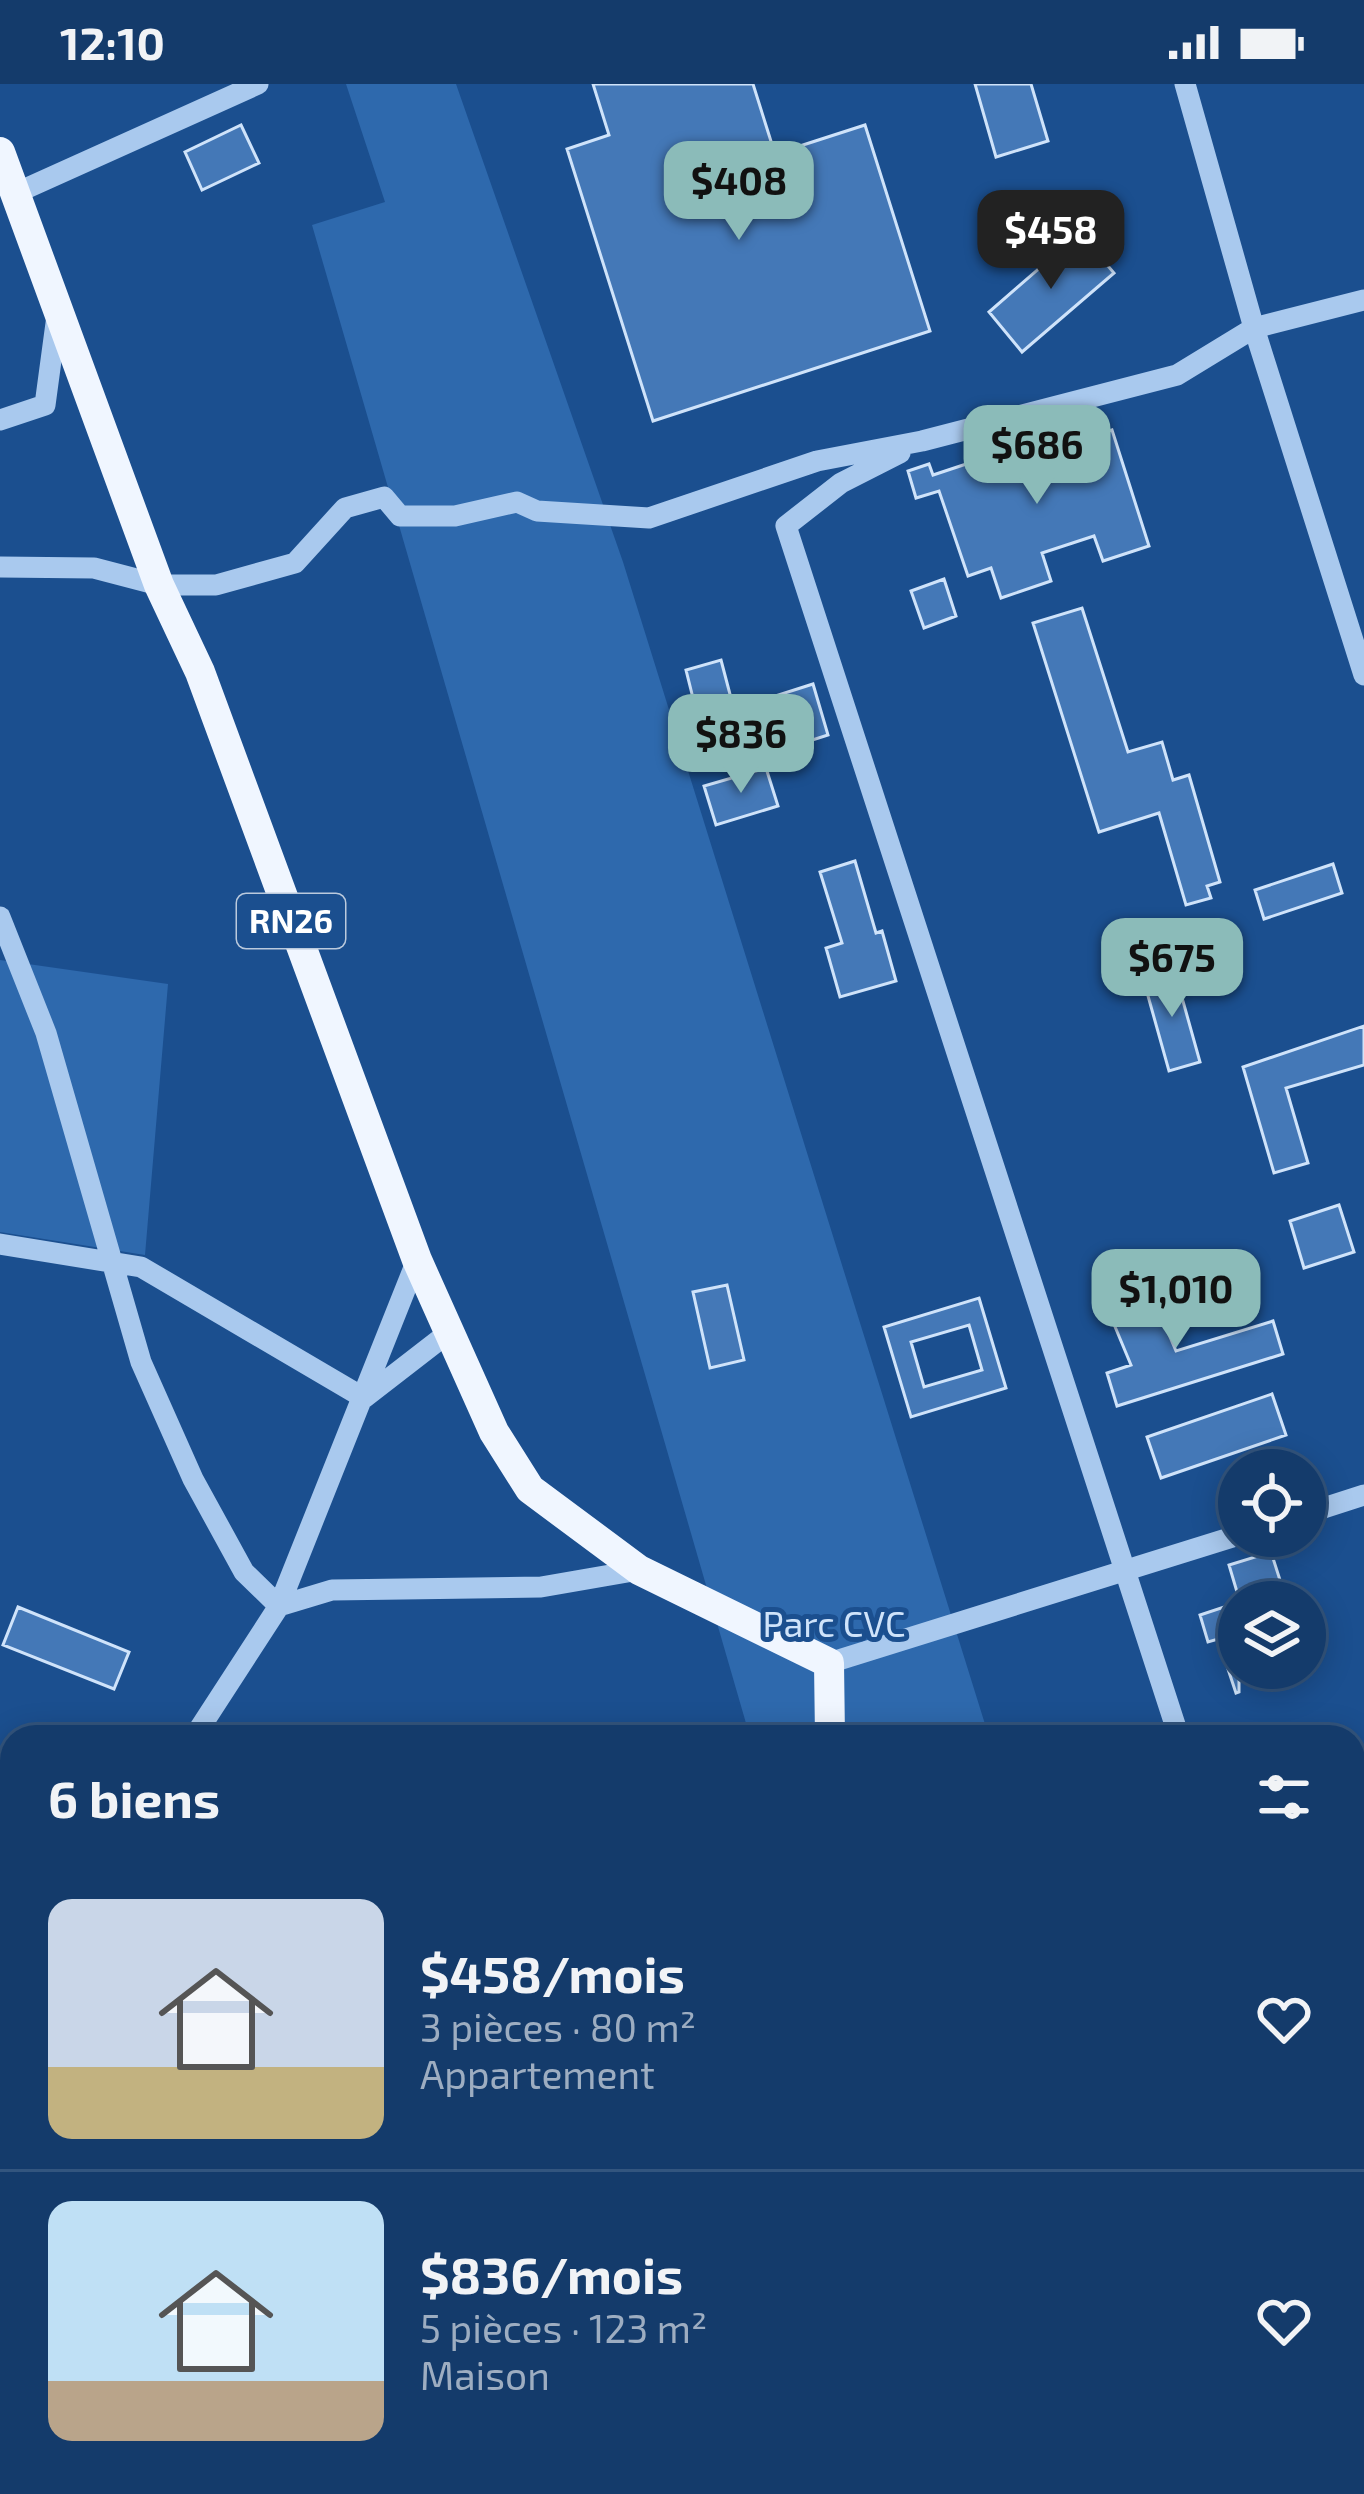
<!DOCTYPE html>
<html lang="fr">
<head>
<meta charset="utf-8">
<style>
  body { margin:0; font-family:"Exo 2",sans-serif; background:#214673; color:#f1f3f6; height:100vh; display:flex; flex-direction:column; font-size:45px; white-space:nowrap }
  * { box-sizing:border-box; margin:0 }
  p { font-size:39px; color:#9dadc1 }
  .icon { flex:none; width:66px; height:66px; fill:none; stroke:currentColor; stroke-width:2; stroke-linecap:round; stroke-linejoin:round }
  .map { position:relative; flex:1; overflow:hidden }
  .details { position:absolute; left:0px; top:1641px; width:1365px; height:771px; display:flex; flex-direction:column; background:#143b6b; border-radius:36px 36px 0 0; box-shadow:0 6px 30px #0003,0 0 0 3px #33557e }
  .details>* { flex:none }
  .buttons { position:absolute; left:1218px; top:1365px; display:grid; gap:24px }
  .buttons a { display:grid; place-items:center; width:108px; height:108px; border-radius:50%; background:#143b6b; box-shadow:0 6px 30px #0003,0 0 0 3px #33557e; font-size:60px }
  .price { position:absolute; translate:-50% -102px; padding:0 27px; border-radius:24px; background:#8bbbb9; color:#111; font-size:39px; line-height:78px; filter:drop-shadow(0 3px 6px #0008) }
  .price::after { content:''; position:absolute; left:50%; top:72px; width:36px; height:27px; margin-left:-18px; background:inherit; clip-path:polygon(0 0,100% 0,50% 100%) }
  .price.on { background:#222; color:#fff }
  ul { padding:0; list-style:none }
  li { display:flex; align-items:center; gap:36px; height:300px; padding:0 48px }
  li+li { border-top:3px solid #33557e }
  li span { display:grid; place-items:center; flex:none; width:336px; height:240px; border-radius:24px; color:#555 }
  li>.icon { margin-inline-start:auto }
  span .icon { width:144px; height:144px; fill:#fffc; stroke-width:1 }
  li b { font-size:51px }
  h2 { display:flex; justify-content:space-between; align-items:center; height:144px; padding:0 48px; font-size:51px }
  .status { display:flex; justify-content:space-between; align-items:center; height:84px; padding:0 60px; background:#143b6b; direction:ltr }
  .status svg { height:33px; fill:currentColor }
  .map>svg:first-child { display:block }
  .green { fill:#2e69ad }
  .building { fill:#4478b7; stroke:#cfe3fa; stroke-width:3; fill-rule:evenodd }
  .lines { fill:none; stroke-linecap:round; stroke-linejoin:round }
  .minor { stroke:#a9c9ee; stroke-width:21 }
  .major { stroke:#f0f6ff; stroke-width:30 }
  .labels { text-anchor:middle; stroke-width:10; stroke-linejoin:round; paint-order:stroke }
  .shield { fill:#1b4f8f; stroke:#bbcadd; stroke-width:3 }
  .shield-label { font-size:33px; font-weight:bold; fill:#fff }
  .park-label { font-size:36px; fill:#cfe3fa; stroke:#1b4f8f }
</style>
</head>
<body>
<div class="status"><b>12:10</b><svg viewBox="0 0 49 12"><path d="M0 12V9h3v3zM5 12V6h3v6zM10 12V3h3v9zM15 12V0h3v12zM26 1h20v11H26zM47 4h2v5h-2z"/></svg></div>
<div class="map">
<svg width="1364" height="2410" viewBox="0 0 1364 2410">
  <rect width="100%" height="100%" fill="#1b4f8f"/>
  <path class="green" d="M346,0h110l167,478 366,1175h-239l-438,-1512 73,-23z
    M0,876l168,24 -23,271 -145,-23z
    M966,2400h267l3,10h-267z"/>
  <path class="building" d="M593,0h160l22,70 90,-29 65,206 -277,90 -86,-272 42,-14z
    M975,0h56l17,57 -52,16z
    M241,41l18,38 -57,27 -17,-38z
    M1080,149l34,40 -92,79 -33,-40z
    M1112,346l37,116 -46,15 -9,-25 -52,17 9,28 -50,17 -10,-30 -23,8 -29,-85 -23,7 -8,-27 21,-7 4,11 127,-42 4,13z
    M944,495l12,37 -32,12 -13,-37z
    M1082,524l46,144 34,-10 11,38 16,-5 31,107 -13,4 4,12 -25,7 -27,-92 -60,19 -66,-209z
    M721,576l21,80 -36,10 -20,-80z
    M813,600l15,51 -44,14 -15,-51z
    M766,684l12,38 -62,19 -12,-39z
    M855,777l21,72 6,-2 14,50 -56,16 -14,-49 16,-5 -22,-71z
    M1333,780l9,29 -78,26 -9,-29z
    M1174,885l26,93 -31,9 -26,-93z
    M1364,942v39l-78,23 22,75 -34,10 -31,-106z
    M1339,1121l15,47 -50,16 -14,-47z
    M727,1201l17,75 -34,8 -17,-76z
    M1148,1202l28,65 97,-30 10,33 -166,52 -10,-33 24,-8 -25,-60z
    M979,1214l27,90 -95,29 -27,-90zM969,1241l13,45 -58,17 -13,-45z
    M1272,1310l14,41 -125,43 -14,-41z
    M1271,1468l16,50h-47l-11,-37z
    M1239,1518v90l-3,1 -18,-54 -10,3 -8,-27z
    M18,1523l111,45 -15,37 -111,-44z"/>
  <g class="lines">
    <path class="minor" d="M1185,0l69,244 110,347
      M16,109l242,-109
      M0,336l45,-15 12,-89
      M900,369l-59,30 -55,43 393,1211
      M0,483l94,1 65,17h57l79,-22 50,-55 39,-11 16,19h55l62,-14 20,9 112,7 168,-57 105,-20 255,-66 77,-47 110,-28
      M0,833l46,116 95,329 52,117 51,93 35,34
      M0,1160l141,23 223,131 84,-65
      M1305,1430l59,-19
      M279,1522l53,-16 209,-3 98,-17
      M829,1579l410,-128
      M194,1653l85,-131 138,-346
      M0,1685l12,6
      M0,1751l12,-5
      M1353,2219l11,41
      M548,2400l3,10
      M827,2410l32,-10"/>
    <path class="major" d="M0,68l159,433 41,87 217,588 77,172 36,57 109,81 190,93 1,74
      M928,2400l3,10"/>
  </g>
  <g class="labels">
    <rect class="shield" x="237" y="810" width="108" height="54" rx="9"/>
    <g class="shield-label">
      <text x="291" y="849">RN26</text>
    </g>
    <g class="park-label">
      <text x="834" y="1553">Parc CVC</text>
    </g>
  </g>
</svg>
<div class="buttons">
<a><svg class="icon" aria-label="locate" viewBox="0 0 24 24"><circle cx="12" cy="12" r="6"/><path d="M12 2v4M12 18v4M2 12h4M18 12h4"/></svg></a>
<a><svg class="icon" aria-label="layers" viewBox="0 0 24 24"><path d="M12 4l9 5-9 5-9-5zM3 14l9 5 9-5"/></svg></a>
</div>
<b class="price" style="left:739px;top:159px">$408</b>
<b class="price on" style="left:1051px;top:208px">$458</b>
<b class="price" style="left:1037px;top:423px">$686</b>
<b class="price" style="left:741px;top:712px">$836</b>
<b class="price" style="left:1172px;top:936px">$675</b>
<b class="price" style="left:1176px;top:1267px">$1,010</b>
<section class="details">
<h2>6 biens<svg class="icon" aria-label="filters" viewBox="0 0 24 24"><path d="M4 7h16M4 17h16"/><circle cx="9" cy="7" r="2"/><circle cx="15" cy="17" r="2"/></svg></h2>
<ul>
<li><span style="background:linear-gradient(#c9d6e8 70%,#c2b280 0)"><svg class="icon" aria-label="home" viewBox="0 0 24 24"><path d="M3 11l9-7 9 7M6 9v11h12V9"/></svg></span><div><b>$458/mois</b><p>3 pièces · 80 m²</p><p>Appartement</p></div><svg class="icon" aria-label="heart" viewBox="0 0 24 24"><path d="M12 20l-8-8c-3-5 5-10 8-4 3-6 11-1 8 4z"/></svg></li>
<li><span style="background:linear-gradient(#bfe0f5 75%,#b9a48a 0)"><svg class="icon" aria-label="home" viewBox="0 0 24 24"><path d="M3 11l9-7 9 7M6 9v11h12V9"/></svg></span><div><b>$836/mois</b><p>5 pièces · 123 m²</p><p>Maison</p></div><svg class="icon" aria-label="heart" viewBox="0 0 24 24"><path d="M12 20l-8-8c-3-5 5-10 8-4 3-6 11-1 8 4z"/></svg></li>
</ul>
</section>
</div>
</body>
</html>
